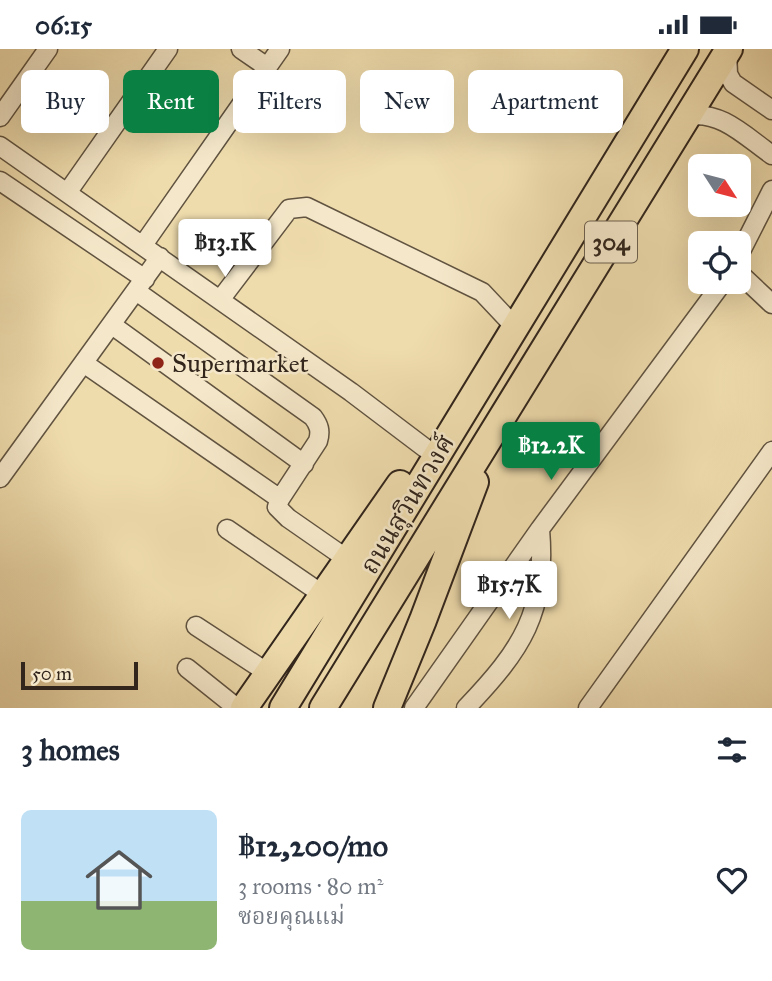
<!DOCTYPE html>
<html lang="en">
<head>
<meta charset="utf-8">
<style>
  body { margin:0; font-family:"IM FELL Great Primer","Noto Serif Thai",serif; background:#f2f2f3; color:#1f2937; height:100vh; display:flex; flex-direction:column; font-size:26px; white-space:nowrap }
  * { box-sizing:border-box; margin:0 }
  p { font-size:23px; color:#747a83 }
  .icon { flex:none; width:38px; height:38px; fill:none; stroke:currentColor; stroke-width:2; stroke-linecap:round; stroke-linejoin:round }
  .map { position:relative; height:659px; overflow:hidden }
  .drawer { display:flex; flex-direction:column; background:#fff; flex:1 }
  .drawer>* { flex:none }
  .guide { position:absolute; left:21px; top:21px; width:732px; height:63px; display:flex; gap:14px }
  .needle { width:46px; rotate:126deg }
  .controls { position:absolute; left:688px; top:105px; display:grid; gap:14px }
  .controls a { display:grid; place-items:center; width:63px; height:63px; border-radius:10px; background:#fff; box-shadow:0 7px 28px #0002; font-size:35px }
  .scale { position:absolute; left:21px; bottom:18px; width:117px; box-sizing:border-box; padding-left:7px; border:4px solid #31251c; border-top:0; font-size:19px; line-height:24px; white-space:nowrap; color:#31251c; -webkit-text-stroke:5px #f5e8ca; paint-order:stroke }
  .price { position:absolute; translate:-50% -60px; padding:0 16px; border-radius:7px; background:#fff; color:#222; font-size:23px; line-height:46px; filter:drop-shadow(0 2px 4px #0008) }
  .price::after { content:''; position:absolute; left:50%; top:42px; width:21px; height:16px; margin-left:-10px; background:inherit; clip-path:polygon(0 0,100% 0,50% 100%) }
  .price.current { background:#0b8043; color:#fff }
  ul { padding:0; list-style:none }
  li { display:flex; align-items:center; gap:21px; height:175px; padding:0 21px }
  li+li { border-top:2px solid #e0e1e3 }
  li span { display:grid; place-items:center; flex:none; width:196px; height:140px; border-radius:10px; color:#555 }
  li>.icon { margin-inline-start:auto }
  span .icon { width:84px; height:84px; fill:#fffc; stroke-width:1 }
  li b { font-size:30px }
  h2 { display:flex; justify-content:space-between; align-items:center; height:84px; padding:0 21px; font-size:30px }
  .pill { padding:0 24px; border-radius:10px; background:#fff; box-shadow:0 7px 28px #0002; font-size:24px; line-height:63px }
  .pill.current { background:#0b8043; color:#fff }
  .status { display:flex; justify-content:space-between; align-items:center; height:49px; padding:0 35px; background:#fff; direction:ltr }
  .status svg { height:19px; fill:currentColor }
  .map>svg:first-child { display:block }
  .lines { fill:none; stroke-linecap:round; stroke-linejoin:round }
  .minor-casing { stroke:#605340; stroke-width:21 }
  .highway-casing { stroke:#31251c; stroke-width:30 }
  .minor { stroke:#f5e8ca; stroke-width:18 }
  .highway { stroke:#efdcad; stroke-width:26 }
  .poi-dot { fill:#8f2418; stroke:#f5e8ca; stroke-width:2.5 }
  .labels { text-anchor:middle; stroke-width:5; stroke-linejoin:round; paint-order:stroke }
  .shield { fill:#f5e8ca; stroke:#6c6050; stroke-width:2 }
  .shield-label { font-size:24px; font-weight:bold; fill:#31251c }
  .poi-label { font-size:26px; fill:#31251c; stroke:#f5e8ca; text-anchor:start }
  .street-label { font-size:26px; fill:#31251c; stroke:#f5e8ca }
</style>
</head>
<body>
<div class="status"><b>06:15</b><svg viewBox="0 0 49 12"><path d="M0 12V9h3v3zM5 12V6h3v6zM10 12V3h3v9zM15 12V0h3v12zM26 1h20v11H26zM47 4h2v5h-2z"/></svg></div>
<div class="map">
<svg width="772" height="659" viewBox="0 0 772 659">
  <rect width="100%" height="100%" fill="#efdcad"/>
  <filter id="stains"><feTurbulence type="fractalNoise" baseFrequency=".00286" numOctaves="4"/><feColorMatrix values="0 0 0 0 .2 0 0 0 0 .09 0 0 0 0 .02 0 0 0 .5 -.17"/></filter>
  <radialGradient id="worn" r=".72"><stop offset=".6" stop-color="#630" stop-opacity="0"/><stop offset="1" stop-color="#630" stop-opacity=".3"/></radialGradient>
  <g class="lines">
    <g class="minor-casing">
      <path id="minor" d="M241,0l26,18
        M727,2l1,23 5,9 39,27
        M688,67c33,-6 58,21 84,39
        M0,68l48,-68
        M0,97l351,246 74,56
        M0,132l145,98
        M67,144l101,-144
        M143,196l137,-196
        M738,208l34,-67
        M738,223l34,32
        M136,242l177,126c6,8 8,14 5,24l-38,58 -3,8 11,11 59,41
        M220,251l69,-91 18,-2 175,85 33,35
        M112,276l192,139
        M85,315l195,135
        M0,429l160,-221
        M227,480l95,65
        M196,577l72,47
        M187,619l50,40
        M414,659l126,-179 183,-247
        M466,659c56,-59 81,-95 74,-179
        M588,659l184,-257"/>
    </g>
    <g class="highway-casing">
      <path id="highway" d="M244,659l156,-224
        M283,659l402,-659
        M323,659l406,-659
        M387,659l36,-88 52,-138"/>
    </g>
    <use href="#minor" class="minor"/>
    <use href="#highway" class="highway"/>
  </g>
  <circle class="poi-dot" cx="158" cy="314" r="7"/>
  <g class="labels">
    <rect class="shield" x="585" y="172.5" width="52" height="41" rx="5"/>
    <g class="shield-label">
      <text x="611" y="201">304</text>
    </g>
    <g class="poi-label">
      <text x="172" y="323">Supermarket</text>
    </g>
    <g class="street-label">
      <text transform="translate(407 455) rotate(-59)" y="9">ถนนสุวินทวงศ์</text>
    </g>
  </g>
  <rect width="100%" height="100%" filter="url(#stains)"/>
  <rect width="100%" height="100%" fill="url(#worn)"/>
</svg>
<div class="controls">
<a><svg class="needle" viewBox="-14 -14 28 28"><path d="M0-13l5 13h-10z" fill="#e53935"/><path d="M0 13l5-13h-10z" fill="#747a83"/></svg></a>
<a><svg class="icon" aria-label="locate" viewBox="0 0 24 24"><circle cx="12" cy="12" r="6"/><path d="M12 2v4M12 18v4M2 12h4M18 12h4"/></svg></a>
</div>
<div class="scale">50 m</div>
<b class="price" style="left:225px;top:230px">฿13.1K</b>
<b class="price current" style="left:551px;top:433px">฿12.2K</b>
<b class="price" style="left:509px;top:572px">฿15.7K</b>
<div class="guide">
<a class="pill">Buy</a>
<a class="pill current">Rent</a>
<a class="pill">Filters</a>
<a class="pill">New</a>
<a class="pill">Apartment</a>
</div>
</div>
<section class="drawer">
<h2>3 homes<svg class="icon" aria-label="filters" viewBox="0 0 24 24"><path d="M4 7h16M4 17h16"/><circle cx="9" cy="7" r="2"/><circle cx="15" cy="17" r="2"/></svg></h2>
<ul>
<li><span style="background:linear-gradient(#bfe0f5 65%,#8fb573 0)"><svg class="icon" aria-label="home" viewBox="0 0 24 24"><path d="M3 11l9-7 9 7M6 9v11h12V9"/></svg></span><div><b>฿12,200/mo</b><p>3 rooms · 80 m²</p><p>ซอยคุณแม่</p></div><svg class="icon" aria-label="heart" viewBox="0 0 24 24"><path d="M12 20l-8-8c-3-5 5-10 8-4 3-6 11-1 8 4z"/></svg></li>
</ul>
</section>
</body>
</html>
